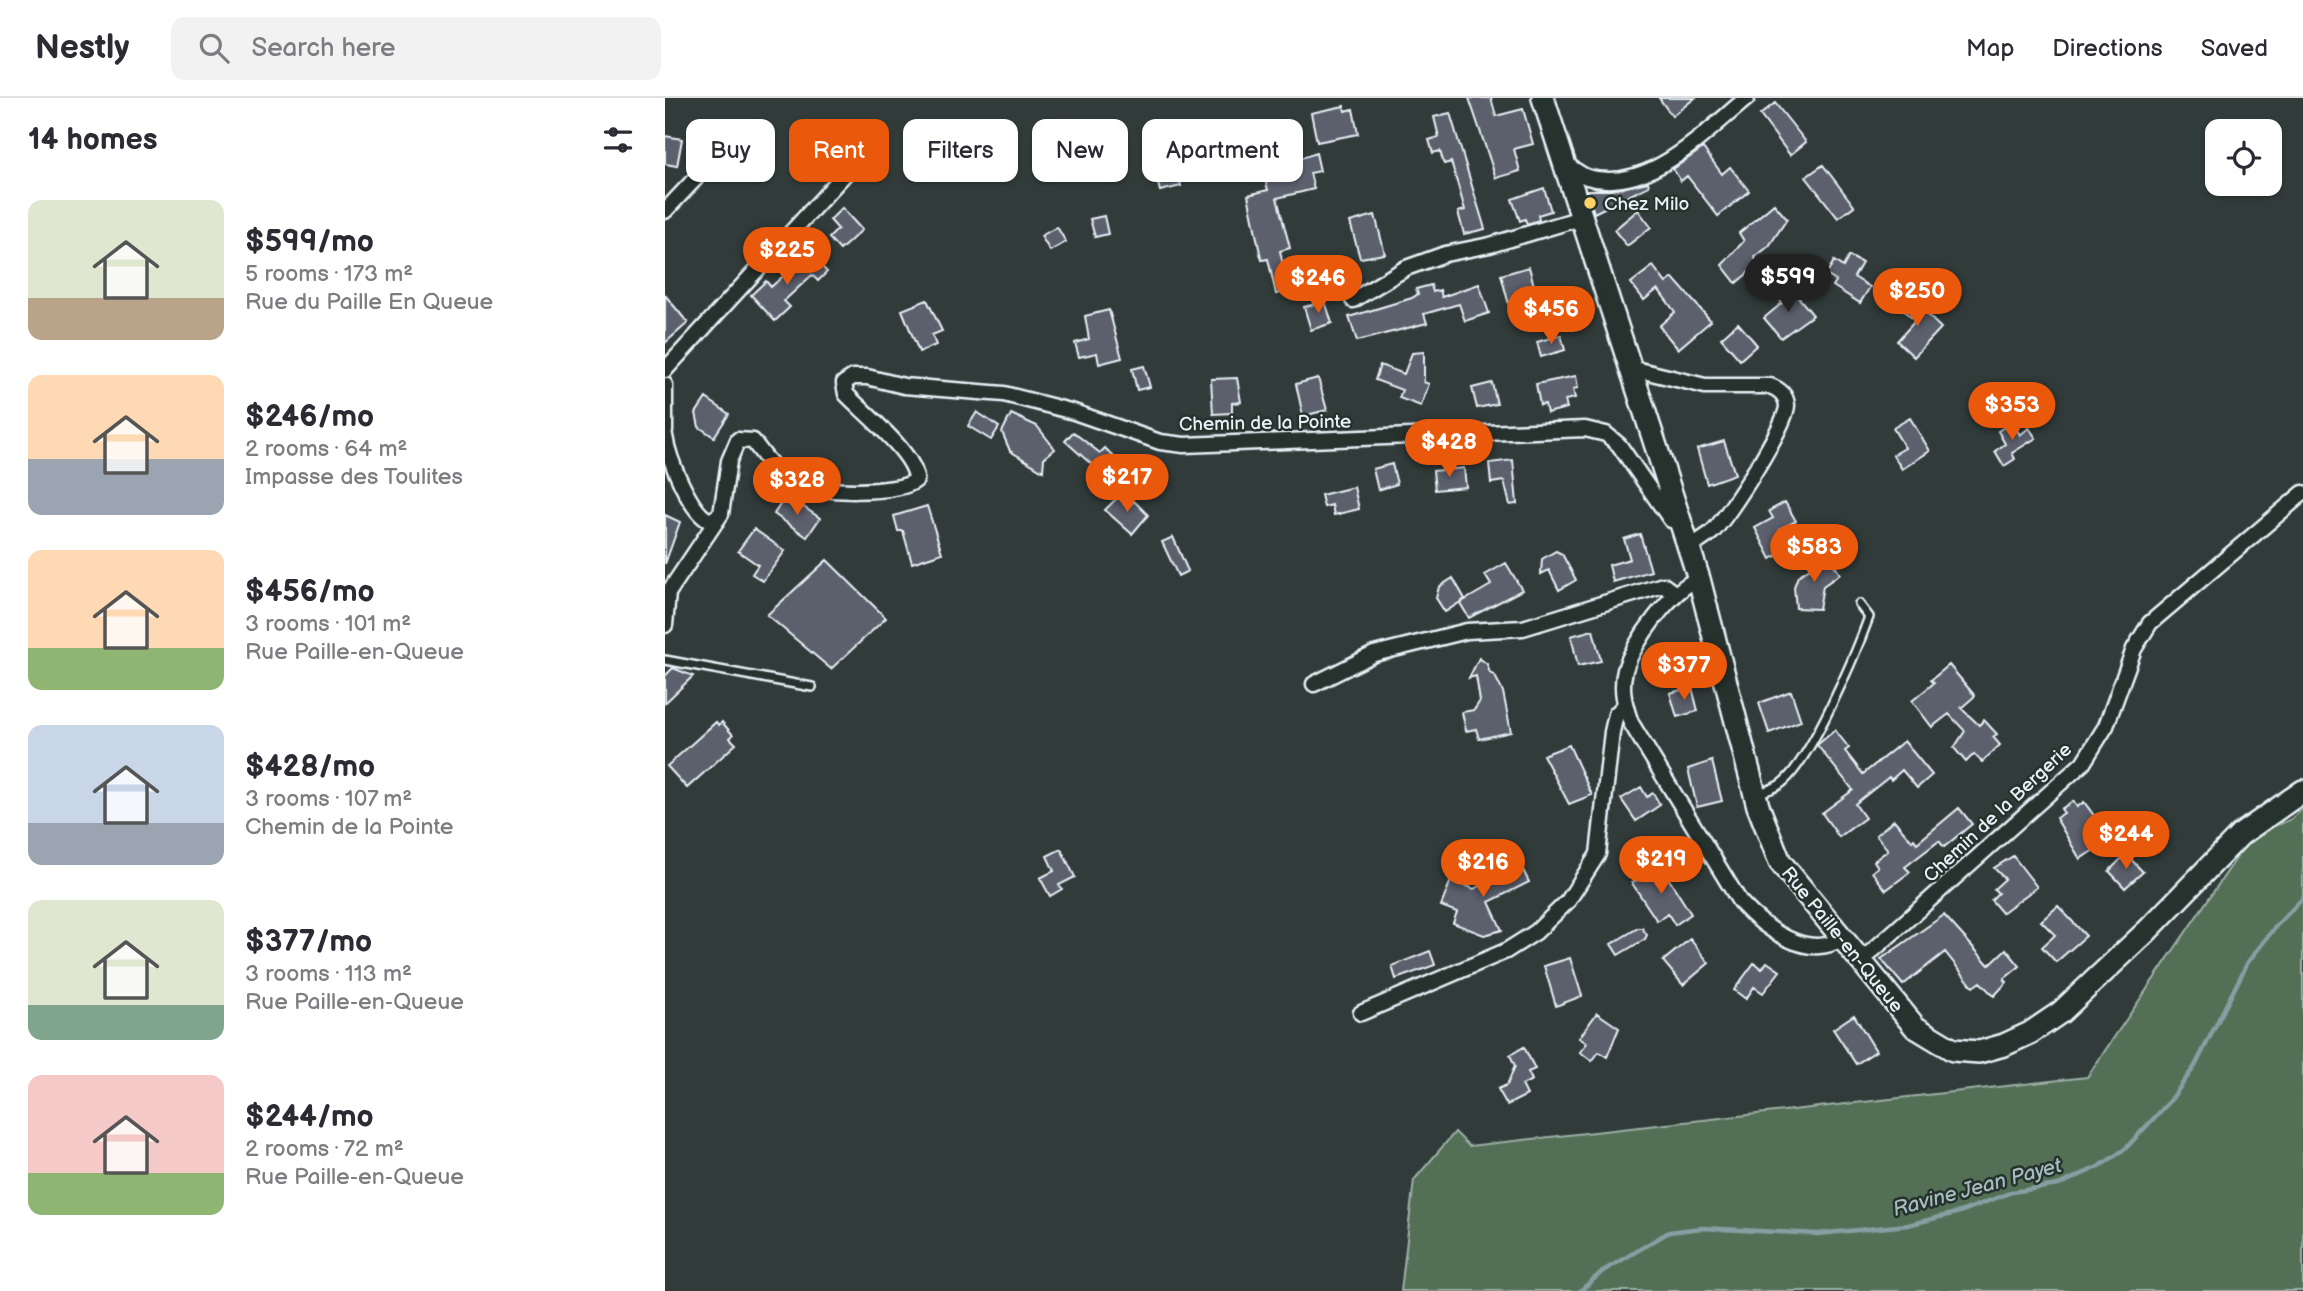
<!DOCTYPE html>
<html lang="en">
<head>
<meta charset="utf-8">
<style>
  body { margin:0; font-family:"Balsamiq Sans",sans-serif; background:#f2f2f3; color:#2b2b33; height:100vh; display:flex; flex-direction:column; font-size:26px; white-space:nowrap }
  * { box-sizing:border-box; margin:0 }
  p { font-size:23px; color:#7c7c81 }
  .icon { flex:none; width:38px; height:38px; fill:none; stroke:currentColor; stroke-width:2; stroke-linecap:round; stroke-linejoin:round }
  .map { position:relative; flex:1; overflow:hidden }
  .details { display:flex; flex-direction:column; background:#fff; width:665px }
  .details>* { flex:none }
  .top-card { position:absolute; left:21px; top:21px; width:665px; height:63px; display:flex; gap:14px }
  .controls { position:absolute; left:1540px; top:21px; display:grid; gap:14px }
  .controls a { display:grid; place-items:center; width:77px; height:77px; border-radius:14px; background:#fff; box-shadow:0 2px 5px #0004; font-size:35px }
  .price { position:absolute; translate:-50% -60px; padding:0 16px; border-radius:24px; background:#ea580c; color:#fff; font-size:23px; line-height:46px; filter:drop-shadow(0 2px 4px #0008) }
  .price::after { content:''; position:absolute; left:50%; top:42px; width:21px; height:16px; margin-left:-10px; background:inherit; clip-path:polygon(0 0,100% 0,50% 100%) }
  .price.current { background:#222; color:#fff }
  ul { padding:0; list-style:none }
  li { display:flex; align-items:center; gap:21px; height:175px; padding:0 28px }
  li span { display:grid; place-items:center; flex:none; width:196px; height:140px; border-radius:14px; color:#555 }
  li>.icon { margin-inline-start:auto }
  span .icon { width:84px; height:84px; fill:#fffc; stroke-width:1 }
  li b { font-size:30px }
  h2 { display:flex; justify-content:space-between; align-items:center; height:84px; padding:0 28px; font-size:30px }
  .tag { padding:0 24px; border-radius:14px; background:#fff; box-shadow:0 2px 5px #0004; font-size:24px; line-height:63px }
  .tag.current { background:#ea580c; color:#fff }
  header { display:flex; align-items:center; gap:42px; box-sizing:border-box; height:98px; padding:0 35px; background:#fff; border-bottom:2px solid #e1e1e2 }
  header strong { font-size:33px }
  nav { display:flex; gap:38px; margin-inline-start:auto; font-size:24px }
  .search { width:490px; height:63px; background:#f2f2f3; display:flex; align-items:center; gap:18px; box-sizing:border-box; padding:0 24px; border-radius:14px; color:#7c7c81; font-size:26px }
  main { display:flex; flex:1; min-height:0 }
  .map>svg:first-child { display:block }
  .green { fill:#537057; stroke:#9eb0a8; stroke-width:2 }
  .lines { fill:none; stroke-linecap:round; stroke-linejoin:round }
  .stream { stroke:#869fa3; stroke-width:4.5 }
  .building { fill:#5c606d; stroke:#e8f1f8; stroke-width:2 }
  .service-casing { stroke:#e8f1f8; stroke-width:12 }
  .minor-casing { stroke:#e8f1f8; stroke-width:19 }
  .secondary-casing { stroke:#e8f1f8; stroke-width:26 }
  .service { stroke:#26332d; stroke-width:7 }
  .minor { stroke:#26332d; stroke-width:14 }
  .secondary { stroke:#26332d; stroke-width:21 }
  .poi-dot { fill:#ffd166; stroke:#26332d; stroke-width:2.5 }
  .labels { text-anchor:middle; stroke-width:5; stroke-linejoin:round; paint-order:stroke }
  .poi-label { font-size:19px; fill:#e8f1f8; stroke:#26332d; text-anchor:start }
  .street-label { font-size:19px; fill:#e8f1f8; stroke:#26332d }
  .water-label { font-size:21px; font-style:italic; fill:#a7bbc0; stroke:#26332d }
</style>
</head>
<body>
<header>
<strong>Nestly</strong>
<div class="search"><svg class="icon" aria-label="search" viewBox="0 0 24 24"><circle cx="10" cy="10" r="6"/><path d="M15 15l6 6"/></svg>Search here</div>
<nav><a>Map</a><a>Directions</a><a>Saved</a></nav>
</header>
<main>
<section class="details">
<h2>14 homes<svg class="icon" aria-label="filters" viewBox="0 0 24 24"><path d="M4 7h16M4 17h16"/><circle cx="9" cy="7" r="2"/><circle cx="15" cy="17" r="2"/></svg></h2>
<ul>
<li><span style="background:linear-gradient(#dfe7d0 70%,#b9a48a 0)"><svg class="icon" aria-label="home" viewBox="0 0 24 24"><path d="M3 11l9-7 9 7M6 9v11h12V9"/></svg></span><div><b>$599/mo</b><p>5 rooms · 173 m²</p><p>Rue du Paille En Queue</p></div></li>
<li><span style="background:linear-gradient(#ffd9b3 60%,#9aa5b1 0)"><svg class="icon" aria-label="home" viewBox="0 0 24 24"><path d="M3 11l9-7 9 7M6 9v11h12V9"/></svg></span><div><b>$246/mo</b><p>2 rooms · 64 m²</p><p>Impasse des Toulites</p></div></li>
<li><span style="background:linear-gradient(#ffd9b3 70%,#8fb573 0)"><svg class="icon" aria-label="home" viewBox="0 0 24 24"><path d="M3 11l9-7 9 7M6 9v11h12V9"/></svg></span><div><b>$456/mo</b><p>3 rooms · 101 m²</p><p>Rue Paille-en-Queue</p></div></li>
<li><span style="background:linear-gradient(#c9d6e8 70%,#9aa5b1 0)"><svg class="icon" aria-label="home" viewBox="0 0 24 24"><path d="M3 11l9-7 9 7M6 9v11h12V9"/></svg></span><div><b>$428/mo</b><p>3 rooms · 107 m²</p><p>Chemin de la Pointe</p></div></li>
<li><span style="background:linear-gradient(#dfe7d0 75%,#7fa58c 0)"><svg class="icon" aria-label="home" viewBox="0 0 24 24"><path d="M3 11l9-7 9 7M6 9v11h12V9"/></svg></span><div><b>$377/mo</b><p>3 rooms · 113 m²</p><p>Rue Paille-en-Queue</p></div></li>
<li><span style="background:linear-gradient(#f6c9c9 70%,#8fb573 0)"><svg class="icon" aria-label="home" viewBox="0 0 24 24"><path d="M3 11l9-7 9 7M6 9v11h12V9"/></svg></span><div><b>$244/mo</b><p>2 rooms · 72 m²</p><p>Rue Paille-en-Queue</p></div></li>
</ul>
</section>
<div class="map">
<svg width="1638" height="1193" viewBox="0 0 1638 1193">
  <rect width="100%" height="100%" fill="#313c3a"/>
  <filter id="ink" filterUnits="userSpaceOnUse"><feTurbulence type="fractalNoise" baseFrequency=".0143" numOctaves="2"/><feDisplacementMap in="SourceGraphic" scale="14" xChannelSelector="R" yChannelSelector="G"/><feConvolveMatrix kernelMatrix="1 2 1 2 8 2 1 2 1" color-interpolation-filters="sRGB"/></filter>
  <g filter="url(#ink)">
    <path class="green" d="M1638,710v483h-902l13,-111 41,-48 14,14 618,-69 150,-220 -10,-12 63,-25z"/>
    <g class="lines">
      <path class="stream" d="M915,1193l23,-20 66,-39 33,-4 116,6 90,-9 52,-13 52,-20 46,-7 42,-19 25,-17 45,-48 25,-35 53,-104 28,-36 27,-28"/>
    </g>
    <path class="building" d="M804,0h22l5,18 27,-7 10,35 -19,5 6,22 -24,7z
      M994,0h36l-23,18z
      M1110,5l31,39 -16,13 -30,-40z
      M679,8l1,5 8,-2 5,25 -41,8 -6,-29z
      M785,15l35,116 -21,5 -6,-22 7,-2 -12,-42 -2,-6 -7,2 -4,-13 -7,2 -4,-13 10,-3 -5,-20z
      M621,23l9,39 21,-7 4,18 -10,2 4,16 -37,9 13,50 -10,3 5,24 7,-2 4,17 -20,4 -8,-35 -6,1 -2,-7 -12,-58 20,-5 -6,-23 7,-1 -9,-36z
      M0,38l17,3 -5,27 -12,-2z
      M1038,50l19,26 8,-7 19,24 -31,25 -31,-40 -6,5 -8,-12z
      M508,51l2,6 6,-2 3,12 -7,2 4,19 -21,5 -8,-30 5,-8z
      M1158,67l31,41 -16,12 -32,-41z
      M983,84l1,4 -55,27 -7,-23h24z
      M879,90l7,23 -13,4 1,5 -12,4 -2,-5 -5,2 -8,-22z
      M1109,106l13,15 -18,27 -14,11 2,6 -3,5 -18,15 -14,-18 22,-24 -5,-8z
      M177,110l20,22 -22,20 -11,-12 9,-9 -8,-9z
      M973,112l13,17 -24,19 -13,-16z
      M710,117l10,39 -25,4 -10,-36z
      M439,118l4,18 -13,3 -5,-18z
      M392,129l9,15 -16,9 -9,-15z
      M1184,158l13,7 -8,14 16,10 -10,16 -27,-17 3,-5 -10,-6 8,-14 9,6z
      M139,159l5,5 5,-4 13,14 -9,9 -6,-6 -28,26 6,6 -15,14 -24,-26 15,-14 5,6z
      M988,168l13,17 7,-5 38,43 -33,28 -19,-23 16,-14 -17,-23 -14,11 -13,-17z
      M864,169l10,37 -28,8 -10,-37z
      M814,186l10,29 -24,8 -6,-17 -35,10 3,9 -70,18 -8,-24 63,-19 6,-4 -2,-5 15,-4 2,7 7,-2 2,7z
      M1125,189l23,28 -32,23 -17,-20 18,-15 -4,-6z
      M0,197l23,28 -23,20z
      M1242,197l34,33 -27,29 -17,-16 18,-20 -17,-16z
      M262,202l15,31 -10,4 4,10 -17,7 -17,-42z
      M660,203l7,22 -21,7 -7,-23z
      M444,212l13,48 -23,6 -2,-11 -18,4 -4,-14 14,-4 -4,-23z
      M1073,225l19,22 -17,15 -19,-22z
      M896,237l4,15 -24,7 -4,-15z
      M759,254v30l5,2 -8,22 -22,-8 3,-8 -27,-10 5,-15 24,9 8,-21z
      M479,268l6,21 -13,3 -5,-21z
      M911,278l2,12 -5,1 2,9 -10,2 2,8 -20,5 -2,-9 -5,1 -4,-21z
      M572,280l4,24 -9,1v10l-19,1 -2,-35z
      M653,280l9,32 -24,6 -7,-32z
      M827,285l5,21 -20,4 -5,-20z
      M41,300l23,16 -15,23 -15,-10 -3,-14z
      M312,314l22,15 -8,13 -23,-14z
      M346,316l26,12 18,23 -11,9 -1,13 -33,-20 -8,-19z
      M1245,320l20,33 -28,18 -9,-14 12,-7 -12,-20z
      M1347,324l8,13 9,-7 7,10 -24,15 3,6 -11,7 -9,-15 10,-7 -7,-13z
      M408,334l27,21 5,-5 15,15 -13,15 -42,-37z
      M1059,343l11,33 -28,10 -10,-35z
      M848,362l4,44 -7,1 -6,-24 -13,2 -2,-20z
      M727,366l5,20 -19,6 -5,-21z
      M799,370l2,19 -31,3 -2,-19z
      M689,389l5,22 -25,6 -2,-10 -8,2 -3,-12z
      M453,399l10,10 6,-6 14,14 -16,19 -27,-24z
      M118,402l7,5 3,-5 27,18 -13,19 -33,-23z
      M1120,404l11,19 -16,8 11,19 -20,11 -16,-31 18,-10 -4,-7z
      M262,408l15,47 -30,10 -9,-32h-5l-4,-15z
      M0,417l15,7 -15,42z
      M89,431l31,22 -22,30 -11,-7 6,-9 -20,-14z
      M975,436l11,37 -38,11 -4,-17 21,-6 -6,-20z
      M508,439l15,34 -10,5 -16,-34z
      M891,453l6,3 14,26 -17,10 -10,-20 -8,4 1,-15z
      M1163,458l12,18 -17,12 -4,23 -23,-1 -2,-21 4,-11z
      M162,462l59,58 -55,51 -64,-54z
      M841,465l16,27 -53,28 -9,-15 31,-18 -6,-10z
      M788,480l12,21 -20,13 -9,-14 3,-11z
      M928,532l8,31 -23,5 -7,-30z
      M814,560l8,6 3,9 5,3 8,16 8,40 -32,7 -3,-10 -10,2 -4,-19 12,-2 6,-9 -4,-25 -7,2z
      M1284,567l26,31 -14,12 18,17 5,-5 13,14 -4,3 7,8 -18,17 -8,-8 -8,8 -12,-14 11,-17 -16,-17 -17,13 -20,-26 22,-18 -3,-3z
      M8,570l20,8 -28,27v-27z
      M1027,589l6,24 -21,6 -7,-24z
      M1126,593l10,30 -32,12 -10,-30z
      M51,624l3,3 3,-3 11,13 -3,3 6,6 -49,44 -20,-22z
      M1170,632l14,18 -4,3 18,23 41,-33 28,34 -15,13 -15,-18 -11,10 -2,-3 -34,27 10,14 -26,19 -17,-24 31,-23 -36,-45z
      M904,647l23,50 -23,9 -26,-49z
      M1047,663l10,40 -25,6 -9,-38z
      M976,689l6,10 6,-4 7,12 -24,16 -15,-22z
      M1408,703l4,6 7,-5 25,34 -9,10 -20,13 -24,-41 8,-5 -3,-4z
      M1294,710l13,16 -28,23 -5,-6 -34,26 5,5 -24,18 -14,-18 6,-5 -4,-6 14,-11 -12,-15 18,-15 18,21 2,-2 3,4z
      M396,751l14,28 -16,8 3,4 -12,7 -10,-18 14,-7 -7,-15z
      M1461,756l17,18 -18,16 -16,-17z
      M851,758l13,26 -40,20 13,28 -18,5 -31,-12 4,-11 -16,-6 10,-26 23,9 30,-15 -5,-10z
      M1348,758l24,31 -35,26 -11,-13 7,-7 -4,-4 11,-10 -11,-11z
      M995,767l31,49 -16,11 -7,-11 -11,7 -25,-38z
      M1393,808l28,30 -30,26 -14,-15 13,-12 -14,-14z
      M1279,817l45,50 17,-16 14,17 -16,13 3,3 -13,14 -14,-14 -7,5 -28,-35 -42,33 -22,-26z
      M973,830h4l5,7 -2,4 -27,16 -7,-11z
      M1025,841l19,24 -26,22 -20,-24z
      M765,853l5,14 -39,14 -4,-13z
      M905,860l12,38 -26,10 -12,-40z
      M1102,864l13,9 -17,22 -9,-6 -8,12 -12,-9 20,-27 8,6z
      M932,915l22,15 -12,29 -8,-5 -7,9 -12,-9 7,-9 -8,-5z
      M1189,917l22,36 -20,13 -23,-35z
      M859,949l11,22 -7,3 4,8 -10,5 5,10 -20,10 -9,-16 9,-4 8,-19 -5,-11z"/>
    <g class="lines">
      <g class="service-casing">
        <path id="service" d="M0,562l147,27
          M1093,695c7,-2 15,-4 21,-8 30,-19 77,-132 90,-168l-10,-13"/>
      </g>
      <g class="minor-casing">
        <path id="minor" d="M899,65c7,4 15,11 23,14 61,18 118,-45 160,-79
          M0,113l31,-33
          M688,202l53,-32 39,-14 45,-9 91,-27
          M966,270l74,18h65c9,3 16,9 17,19 1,18 -61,115 -75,127 -7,6 -16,11 -23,16
          M0,272l188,-205
          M0,287v46
          M0,338c3,21 25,77 45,85l11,-7
          M1034,481c-26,8 -67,65 -74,91 -5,19 0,36 6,53l109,179c23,25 68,60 102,36
          M0,527l3,-32 53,-79 8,-53 9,-21 15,1c11,15 24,33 41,42 21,10 105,12 122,-3 1,-25 -53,-68 -70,-86l-2,-11 9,-6h14l37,9 100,8 70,18 86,30 24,3 401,-16 21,5 13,11 52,75 9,1
          M649,586l60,-30 93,-23 56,-3 140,-43 11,8
          M1196,863l222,-198 23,-37 28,-77 16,-26 153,-130
          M696,915l145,-62 30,-19 32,-31 30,-47 14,-122 4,-18 9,-9"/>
      </g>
      <g class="secondary-casing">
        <path id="secondary" d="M878,0l156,481 59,227 22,56 135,165 38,23 26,2 25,-7 26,-12 31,-21 86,-81 93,-96 63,-44"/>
      </g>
      <use href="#service" class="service"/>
      <use href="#minor" class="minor"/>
      <use href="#secondary" class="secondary"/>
    </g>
  </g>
  <circle class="poi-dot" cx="925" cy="105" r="7"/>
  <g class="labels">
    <g class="poi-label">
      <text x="939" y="112">Chez Milo</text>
    </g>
    <g class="street-label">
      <text transform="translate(600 324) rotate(-1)" y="7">Chemin de la Pointe</text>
      <text transform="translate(1332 714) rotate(-43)" y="7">Chemin de la Bergerie</text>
      <text transform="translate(1178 841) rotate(51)" y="7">Rue Paille-en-Queue</text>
    </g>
    <g class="water-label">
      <text transform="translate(1312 1089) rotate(-15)" y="7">Ravine Jean Payet</text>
    </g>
  </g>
</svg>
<div class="controls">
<a><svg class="icon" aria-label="locate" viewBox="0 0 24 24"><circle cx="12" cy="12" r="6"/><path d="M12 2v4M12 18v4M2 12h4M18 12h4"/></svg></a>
</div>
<b class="price" style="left:122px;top:189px">$225</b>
<b class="price current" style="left:1123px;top:216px">$599</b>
<b class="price" style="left:653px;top:217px">$246</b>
<b class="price" style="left:1252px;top:230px">$250</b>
<b class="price" style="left:886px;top:248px">$456</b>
<b class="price" style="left:1347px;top:344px">$353</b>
<b class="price" style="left:784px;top:381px">$428</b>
<b class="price" style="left:462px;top:416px">$217</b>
<b class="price" style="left:132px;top:419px">$328</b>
<b class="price" style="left:1149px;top:486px">$583</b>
<b class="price" style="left:1019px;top:604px">$377</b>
<b class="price" style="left:1461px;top:773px">$244</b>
<b class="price" style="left:996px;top:798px">$219</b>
<b class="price" style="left:818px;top:801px">$216</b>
<div class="top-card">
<a class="tag">Buy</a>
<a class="tag current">Rent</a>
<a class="tag">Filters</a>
<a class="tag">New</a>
<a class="tag">Apartment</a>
</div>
</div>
</main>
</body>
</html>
